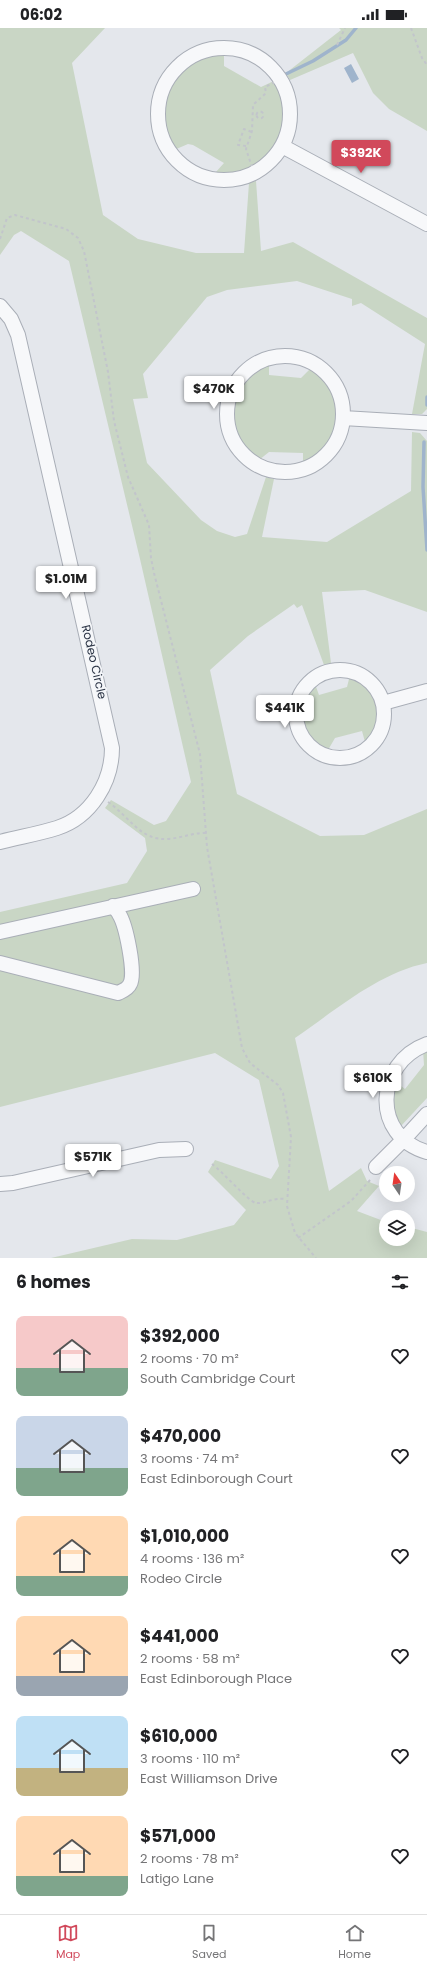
<!DOCTYPE html>
<html lang="en">
<head>
<meta charset="utf-8">
<style>
  body { margin:0; font-family:Poppins,sans-serif; background:#f6f6f6; color:#202124; height:100vh; display:flex; flex-direction:column; font-size:15px; white-space:nowrap }
  * { box-sizing:border-box; margin:0 }
  p { font-size:13px; color:#757577 }
  .icon { flex:none; width:22px; height:22px; fill:none; stroke:currentColor; stroke-width:2; stroke-linecap:round; stroke-linejoin:round }
  .map { position:relative; height:1230px; overflow:hidden }
  .drawer { display:flex; flex-direction:column; background:#fff; flex:1 }
  .drawer>* { flex:none }
  .needle { width:26px; rotate:347deg }
  .buttons { position:absolute; left:379px; top:1138px; display:grid; gap:8px }
  .buttons a { display:grid; place-items:center; width:36px; height:36px; border-radius:50%; background:#fff; box-shadow:0 4px 16px #0002; font-size:20px }
  .price { position:absolute; translate:-50% -34px; padding:0 9px; border-radius:4px; background:#fff; color:#222; font-size:13px; line-height:26px; filter:drop-shadow(0 1px 2px #0008) }
  .price::after { content:''; position:absolute; left:50%; top:24px; width:12px; height:9px; margin-left:-6px; background:inherit; clip-path:polygon(0 0,100% 0,50% 100%) }
  .price.current { background:#d1495b; color:#fff }
  ul { padding:0; list-style:none }
  li { display:flex; align-items:center; gap:12px; height:100px; padding:0 16px }
  li span { display:grid; place-items:center; flex:none; width:112px; height:80px; border-radius:8px; color:#555 }
  li>.icon { margin-inline-start:auto }
  span .icon { width:48px; height:48px; fill:#fffc; stroke-width:1 }
  li b { font-size:17px }
  h2 { display:flex; justify-content:space-between; align-items:center; height:48px; padding:0 16px; font-size:17px }
  .status { display:flex; justify-content:space-between; align-items:center; height:28px; padding:0 20px; background:#fff; direction:ltr }
  .status svg { height:11px; fill:currentColor }
  .tab-bar { display:flex; justify-content:space-around; align-items:center; height:56px; border-top:1px solid #e0e0e0; background:#fff; font-size:11px; color:#757577 }
  .tab-bar a { display:grid; justify-items:center; gap:2px }
  .tab-bar .current { color:#d1495b }
  .map>svg:first-child { display:block }
  .green { fill:#c9d6c5 }
  .water { fill:#9fb4cc }
  .lines { fill:none; stroke-linecap:round; stroke-linejoin:round }
  .stream { stroke:#9fb4cc; stroke-width:3.5 }
  .minor-casing { stroke:#a9aeb7; stroke-width:16 }
  .path { stroke:#c2c5cb; stroke-width:2; stroke-dasharray:3 3; stroke-linecap:butt }
  .minor { stroke:#f7f8fa; stroke-width:14 }
  .labels { text-anchor:middle; stroke-width:3.5; stroke-linejoin:round; paint-order:stroke }
  .street-label { font-size:12px; fill:#2b3445; stroke:#f4f6f9 }
</style>
</head>
<body>
<div class="status"><b>06:02</b><svg viewBox="0 0 49 12"><path d="M0 12V9h3v3zM5 12V6h3v6zM10 12V3h3v9zM15 12V0h3v12zM26 1h20v11H26zM47 4h2v5h-2z"/></svg></div>
<div class="map">
<svg width="427" height="1230" viewBox="0 0 427 1230">
  <rect width="100%" height="100%" fill="#e4e7ec"/>
  <path class="green" d="M0,0h105l-33,35 31,152 35,24 58,14h48l5,-70 7,-2 5,70 32,-9 134,76v91l-5,5h-10l13,-70 -64,-41 -9,3v-7l-55,-18 -70,9 -20,7 -64,77 5,24 -15,1 14,64 54,57 16,11 18,6 12,-3 19,-57 8,2 -12,58 65,5 84,-51 1,-59 8,1 7,8v171l-62,-22 -43,2 9,71 -7,2 -22,-60 -5,3 -3,-4 -46,32 -38,34 27,124 83,42 44,-1 63,-26v154c-49,10 -91,47 -132,75l34,153 32,-23 6,13 12,5 -22,25 29,11v17h22v-12l19,5v26h-376l81,-19 45,1 57,-15 12,-15 -38,-38 7,-12 56,19 8,-13 -20,-86 -44,-27 -215,54v-195l127,-29 20,-32 -2,-13 -40,-30 6,-8 43,25 12,-4 25,-39 -51,-223 -71,-298 -48,-30 -7,4 -14,20z
    M339,0h88v103l-38,-22 -16,-16 -20,-40 -63,27 -4,-7 55,-43z
    M224,25v13l37,21 15,-7c7,16 12,33 8,51 -7,29 -41,50 -69,42l9,-10 -31,-18 -5,-1 -14,6c-24,-44 -3,-93 50,-97z
    M269,336v11l32,3 10,-10c28,19 40,57 12,83 -6,6 -12,11 -20,13v-11l-34,-1 -10,8 -3,-1c-8,-7 -17,-15 -21,-26 -8,-23 6,-67 34,-69z
    M350,647c28,9 38,42 20,65l-5,2 -3,-11 -27,7 -7,12h-3c-7,-4 -13,-8 -17,-14 -11,-15 -10,-42 7,-52l4,11 28,-8z
    M427,1021v49l-26,28c-12,-11 -7,-31 -5,-44l9,7 19,-24 -1,-15z"/>
  <path class="water" d="M351,36l8,15 -7,4 -8,-15z"/>
  <g class="lines">
    <path class="stream" d="M286,46l27,-13 33,-21 10,-12
      M427,377v-8
      M424,414l-1,45 4,63"/>
    <g class="minor-casing">
      <path id="minor" d="M158 86a66 66 0 1 1 132 0a66 66 0 1 1-132 0Z
        M282,118l145,78
        M0,278l11,13 7,16 94,413c0,34 -21,69 -55,80 -19,6 -38,9 -57,14
        M227 386a58 58 0 1 1 116 0a58 58 0 1 1-116 0Z
        M343,390l84,5
        M296 686a44 44 0 1 1 88 0a44 44 0 1 1-88 0Z
        M383,675l44,-12
        M0,904l193,-43
        M0,935l118,30c4,-2 10,-4 12,-9 6,-11 -4,-59 -11,-70 -1,-3 -4,-5 -6,-8
        M427,1016c-52,19 -56,92 0,108
        M376,1139l28,-28 23,-25
        M0,1156l13,-1 146,-33 27,-1"/>
    </g>
    <path class="path" d="M411,0l11,30 5,7
      M337,17l8,-17
      M256.5 87a3.5 3.5 0 1 1 7 0a3.5 3.5 0 1 1-7 0Z
      M246,118l-8,-1 6,-16 8,3
      M254,145l-8,-24 6,-18 1,-26 13,-12 -1,-6 16,-8
      M0,211l7,-21 8,-3 51,14 12,9 6,13 24,121 6,49 14,56 21,48 2,33 3,15 46,181 7,93 35,201 8,15 28,22 5,8 8,44 -4,69 8,27 21,25
      M108,774c21,14 32,39 60,37 13,-1 24,-6 37,-6
      M212,1136c10,7 38,39 44,39 9,1 18,-6 30,-4
      M298,1210l53,-37 20,-22"/>
    <use href="#minor" class="minor"/>
  </g>
  <g class="labels">
    <g class="street-label">
      <text transform="translate(94 634) rotate(77)" y="4">Rodeo Circle</text>
    </g>
  </g>
</svg>
<div class="buttons">
<a><svg class="needle" viewBox="-14 -14 28 28"><path d="M0-13l5 13h-10z" fill="#e53935"/><path d="M0 13l5-13h-10z" fill="#757577"/></svg></a>
<a><svg class="icon" aria-label="layers" viewBox="0 0 24 24"><path d="M12 4l9 5-9 5-9-5zM3 14l9 5 9-5"/></svg></a>
</div>
<b class="price current" style="left:361px;top:146px">$392K</b>
<b class="price" style="left:214px;top:382px">$470K</b>
<b class="price" style="left:66px;top:572px">$1.01M</b>
<b class="price" style="left:285px;top:701px">$441K</b>
<b class="price" style="left:373px;top:1071px">$610K</b>
<b class="price" style="left:93px;top:1150px">$571K</b>
</div>
<section class="drawer">
<h2>6 homes<svg class="icon" aria-label="filters" viewBox="0 0 24 24"><path d="M4 7h16M4 17h16"/><circle cx="9" cy="7" r="2"/><circle cx="15" cy="17" r="2"/></svg></h2>
<ul>
<li><span style="background:linear-gradient(#f6c9c9 65%,#7fa58c 0)"><svg class="icon" aria-label="home" viewBox="0 0 24 24"><path d="M3 11l9-7 9 7M6 9v11h12V9"/></svg></span><div><b>$392,000</b><p>2 rooms · 70 m²</p><p>South Cambridge Court</p></div><svg class="icon" aria-label="heart" viewBox="0 0 24 24"><path d="M12 20l-8-8c-3-5 5-10 8-4 3-6 11-1 8 4z"/></svg></li>
<li><span style="background:linear-gradient(#c9d6e8 65%,#7fa58c 0)"><svg class="icon" aria-label="home" viewBox="0 0 24 24"><path d="M3 11l9-7 9 7M6 9v11h12V9"/></svg></span><div><b>$470,000</b><p>3 rooms · 74 m²</p><p>East Edinborough Court</p></div><svg class="icon" aria-label="heart" viewBox="0 0 24 24"><path d="M12 20l-8-8c-3-5 5-10 8-4 3-6 11-1 8 4z"/></svg></li>
<li><span style="background:linear-gradient(#ffd9b3 75%,#7fa58c 0)"><svg class="icon" aria-label="home" viewBox="0 0 24 24"><path d="M3 11l9-7 9 7M6 9v11h12V9"/></svg></span><div><b>$1,010,000</b><p>4 rooms · 136 m²</p><p>Rodeo Circle</p></div><svg class="icon" aria-label="heart" viewBox="0 0 24 24"><path d="M12 20l-8-8c-3-5 5-10 8-4 3-6 11-1 8 4z"/></svg></li>
<li><span style="background:linear-gradient(#ffd9b3 75%,#9aa5b1 0)"><svg class="icon" aria-label="home" viewBox="0 0 24 24"><path d="M3 11l9-7 9 7M6 9v11h12V9"/></svg></span><div><b>$441,000</b><p>2 rooms · 58 m²</p><p>East Edinborough Place</p></div><svg class="icon" aria-label="heart" viewBox="0 0 24 24"><path d="M12 20l-8-8c-3-5 5-10 8-4 3-6 11-1 8 4z"/></svg></li>
<li><span style="background:linear-gradient(#bfe0f5 65%,#c2b280 0)"><svg class="icon" aria-label="home" viewBox="0 0 24 24"><path d="M3 11l9-7 9 7M6 9v11h12V9"/></svg></span><div><b>$610,000</b><p>3 rooms · 110 m²</p><p>East Williamson Drive</p></div><svg class="icon" aria-label="heart" viewBox="0 0 24 24"><path d="M12 20l-8-8c-3-5 5-10 8-4 3-6 11-1 8 4z"/></svg></li>
<li><span style="background:linear-gradient(#ffd9b3 75%,#7fa58c 0)"><svg class="icon" aria-label="home" viewBox="0 0 24 24"><path d="M3 11l9-7 9 7M6 9v11h12V9"/></svg></span><div><b>$571,000</b><p>2 rooms · 78 m²</p><p>Latigo Lane</p></div><svg class="icon" aria-label="heart" viewBox="0 0 24 24"><path d="M12 20l-8-8c-3-5 5-10 8-4 3-6 11-1 8 4z"/></svg></li>
</ul>
</section>
<nav class="tab-bar">
<a class="current"><svg class="icon" aria-label="map" viewBox="0 0 24 24"><path d="M3 6l6-2 6 2 6-2v14l-6 2-6-2-6 2zM9 4v14M15 6v14"/></svg>Map</a>
<a><svg class="icon" aria-label="saved" viewBox="0 0 24 24"><path d="M7 4h10v16l-5-4-5 4z"/></svg>Saved</a>
<a><svg class="icon" aria-label="home" viewBox="0 0 24 24"><path d="M3 11l9-7 9 7M6 9v11h12V9"/></svg>Home</a>
</nav>
</body>
</html>
